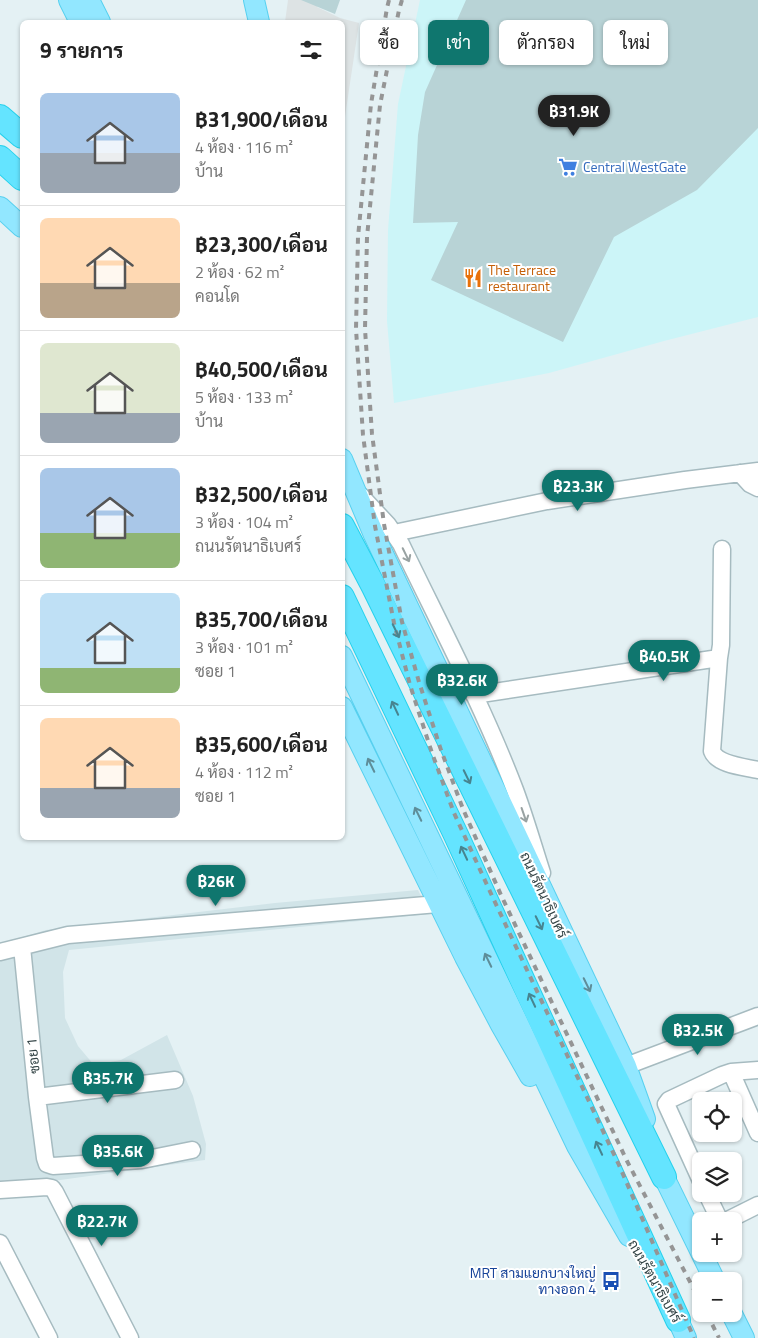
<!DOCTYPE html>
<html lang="th">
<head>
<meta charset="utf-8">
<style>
  body { margin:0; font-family:"Titillium Web",Sarabun,sans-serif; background:#f6f6f6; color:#222; height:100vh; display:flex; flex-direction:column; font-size:19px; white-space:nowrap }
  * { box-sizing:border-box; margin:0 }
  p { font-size:16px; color:#767676 }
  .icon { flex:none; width:28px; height:28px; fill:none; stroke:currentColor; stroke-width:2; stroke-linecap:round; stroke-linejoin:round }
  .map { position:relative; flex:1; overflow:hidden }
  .side { position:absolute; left:20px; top:20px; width:325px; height:820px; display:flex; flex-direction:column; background:#fff; border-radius:8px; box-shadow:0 1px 4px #0004 }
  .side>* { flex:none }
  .guide { position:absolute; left:360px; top:20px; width:322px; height:45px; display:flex; gap:10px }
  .controls { position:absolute; left:692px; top:1092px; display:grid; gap:10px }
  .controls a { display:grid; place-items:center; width:50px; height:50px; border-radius:8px; background:#fff; box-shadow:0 1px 4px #0004; font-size:25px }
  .price { position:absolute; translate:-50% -42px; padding:0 11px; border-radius:18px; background:#0f766e; color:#fff; font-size:16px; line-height:32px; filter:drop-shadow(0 1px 2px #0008) }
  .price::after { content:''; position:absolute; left:50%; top:30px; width:15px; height:11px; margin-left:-8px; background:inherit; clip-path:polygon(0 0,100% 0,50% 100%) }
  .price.active { background:#222; color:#fff }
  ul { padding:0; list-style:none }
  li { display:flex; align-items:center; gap:15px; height:125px; padding:0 20px }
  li+li { border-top:1px solid #e0e0e0 }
  li span { display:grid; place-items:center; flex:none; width:140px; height:100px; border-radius:8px; color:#555 }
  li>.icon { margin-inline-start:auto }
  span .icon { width:60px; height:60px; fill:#fffc; stroke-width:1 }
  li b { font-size:21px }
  h2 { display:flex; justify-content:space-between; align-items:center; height:60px; padding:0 20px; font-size:21px }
  .chip { padding:0 18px; border-radius:8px; background:#fff; box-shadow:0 1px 4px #0004; font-size:18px; line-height:45px }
  .chip.active { background:#0f766e; color:#fff }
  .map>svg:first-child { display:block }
  .residential { fill:#d1e4e8 }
  .commercial { fill:#ccf5f8 }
  .parking { fill:#dde3e4 }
  .building { fill:#b8d3d6 }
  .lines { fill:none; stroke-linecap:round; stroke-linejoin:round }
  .minor-casing { stroke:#a6bbc0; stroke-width:19 }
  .major-casing { stroke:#57d0ef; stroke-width:22 }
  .highway-casing { stroke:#25d1ec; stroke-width:26 }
  .minor { stroke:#fff; stroke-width:16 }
  .major { stroke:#92e7ff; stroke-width:20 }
  .highway { stroke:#64e4ff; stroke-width:24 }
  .rail { stroke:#959595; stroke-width:4; stroke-dasharray:6 6; stroke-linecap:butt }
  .oneway { stroke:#99a2a2 }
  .oneway2 { stroke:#478490 }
  .oneway3 { stroke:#5e8d99 }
  .labels { text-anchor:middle; stroke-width:4; stroke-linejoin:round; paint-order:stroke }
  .shop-label { font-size:14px; fill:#366cbe; stroke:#fff; text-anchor:start }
  .food-label { font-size:14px; fill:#c56008; stroke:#fff; text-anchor:start }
  .street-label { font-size:14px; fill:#334446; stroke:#fff }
  .transit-label { font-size:14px; fill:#164399; stroke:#fff; text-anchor:end }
</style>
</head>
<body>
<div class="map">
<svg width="758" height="1338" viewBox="0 0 758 1338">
  <rect width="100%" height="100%" fill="#e4f1f4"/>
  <path class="residential" d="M418,890l12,24 -361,36 -6,22 2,46 13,28 16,19 27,-5 46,-25 26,61 13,48 -1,16 -152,21 -53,3v-240l46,-14 229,-27z"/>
  <path class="commercial" d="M420,0h338v317l-94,24 -115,32 -155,30 -7,-82 1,-91 10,-126z"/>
  <path class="parking" d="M288,0h32l-3,7 23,11 19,5 -16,107 -1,-108h-57z"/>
  <path class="building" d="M301,0h39l-5,14z
    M466,0h292v128l-61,62 -83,47 -51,105 -132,-62 27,-58 -45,1 5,-88 7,-43z"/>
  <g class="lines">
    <g class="minor-casing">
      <path id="minor" d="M740,473l10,11 8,4
        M360,495l28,30 13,19c39,81 82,162 114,246 10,27 18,55 27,83
        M394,533l153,-32 138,-21 73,-9
        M719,658l-7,93c5,14 33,16 46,19
        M474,695l245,-37 2,-13 1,-96
        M22,947l15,150 8,61 2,6 6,2 89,-6 50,-10
        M0,952l68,-17 370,-31
        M626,1066l132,-50
        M731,1072l27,61
        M37,1097l138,-17
        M701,1181l-35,-77 3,-4 53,-25 9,-3 27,-2
        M0,1190l47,-3 5,1 3,4 75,146
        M707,1194l13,27
        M726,1221l32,-16
        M0,1243l49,95"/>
    </g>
    <g class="major-casing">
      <path id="major" d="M69,0l11,22
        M89,0l11,22
        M254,0l5,22
        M0,207l22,20
        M342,459l32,76 252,531 19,53
        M342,656l235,490 52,90
        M342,707l123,250 36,68 29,51
        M659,1163l5,14 51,104
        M670,1306l8,14 8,18
        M732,1314l12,24"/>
    </g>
    <g class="highway-casing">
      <path id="highway" d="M0,117l22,19
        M0,158l22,20
        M342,526l32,61 290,590
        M342,597l114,238 222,485"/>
    </g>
    <use href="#minor" class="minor"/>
    <use href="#major" class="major"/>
    <use href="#highway" class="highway"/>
    <path class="rail" d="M389,0l-2,8 -16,96 -13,133 -2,92 7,106 12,91 19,97 16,62 22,68 22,60 39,85 126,267 75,173
      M402,0l-3,10 -19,95 -13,132 -2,92 7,105 12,90 18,98 17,60 22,68 22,59 38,86 126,266 74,142
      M707,1314l12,24"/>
  </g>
  <defs><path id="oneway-shaft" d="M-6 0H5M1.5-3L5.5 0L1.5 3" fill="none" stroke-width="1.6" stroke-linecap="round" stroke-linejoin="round" transform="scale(1.25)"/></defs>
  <g class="oneway">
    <use href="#oneway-shaft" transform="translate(406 555) rotate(64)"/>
    <use href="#oneway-shaft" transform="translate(524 815) rotate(71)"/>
  </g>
  <g class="oneway2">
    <use href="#oneway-shaft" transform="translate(396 631) rotate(64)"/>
    <use href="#oneway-shaft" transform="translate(395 708) rotate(-115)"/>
    <use href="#oneway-shaft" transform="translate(467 777) rotate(64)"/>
    <use href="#oneway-shaft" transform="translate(464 853) rotate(-115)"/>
    <use href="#oneway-shaft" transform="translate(539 923) rotate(64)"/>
    <use href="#oneway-shaft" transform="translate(532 1000) rotate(-115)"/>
    <use href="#oneway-shaft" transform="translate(599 1148) rotate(-115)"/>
  </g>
  <g class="oneway3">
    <use href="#oneway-shaft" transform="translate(371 765) rotate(-116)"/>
    <use href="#oneway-shaft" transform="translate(418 814) rotate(-116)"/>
    <use href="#oneway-shaft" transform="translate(488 960) rotate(-116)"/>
    <use href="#oneway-shaft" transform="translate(587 985) rotate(64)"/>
  </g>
  <defs>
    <g id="supermarket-bare" transform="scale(1.5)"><path d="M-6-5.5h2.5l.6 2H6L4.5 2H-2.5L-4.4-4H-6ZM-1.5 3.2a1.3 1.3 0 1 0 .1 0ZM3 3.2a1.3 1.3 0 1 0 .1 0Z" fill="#3f7fe0" stroke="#fff" stroke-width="2.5" paint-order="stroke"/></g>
    <g id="restaurant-bare" transform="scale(1.5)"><path d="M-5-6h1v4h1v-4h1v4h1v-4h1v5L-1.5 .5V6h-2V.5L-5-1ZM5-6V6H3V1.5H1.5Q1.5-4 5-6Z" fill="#e8710a" stroke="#fff" stroke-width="2.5" paint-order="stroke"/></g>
    <g id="bus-bare" transform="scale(1.5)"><path d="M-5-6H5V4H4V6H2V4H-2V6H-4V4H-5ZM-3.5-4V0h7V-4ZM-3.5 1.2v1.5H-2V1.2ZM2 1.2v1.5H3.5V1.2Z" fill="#1a4fb4" stroke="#fff" stroke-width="2.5" paint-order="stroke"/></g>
  </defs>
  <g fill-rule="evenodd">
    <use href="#supermarket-bare" x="568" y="167"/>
    <use href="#restaurant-bare" x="473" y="278"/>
    <use href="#bus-bare" x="611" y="1281"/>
  </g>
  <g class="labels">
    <g class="shop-label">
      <text x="583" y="172">Central WestGate</text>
    </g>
    <g class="food-label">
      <text x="488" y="275">The Terrace<tspan x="488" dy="16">restaurant</tspan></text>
    </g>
    <g class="street-label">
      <text transform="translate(544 895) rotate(65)" y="5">ถนนรัตนาธิเบศร์</text>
      <text transform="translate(33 1056) rotate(-96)" y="5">ซอย 1</text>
      <text transform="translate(655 1281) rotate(60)" y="5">ถนนรัตนาธิเบศร์</text>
    </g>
    <g class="transit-label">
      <text x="596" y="1278">MRT สามแยกบางใหญ่<tspan x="596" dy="16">ทางออก 4</tspan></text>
    </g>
  </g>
</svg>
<div class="controls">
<a><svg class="icon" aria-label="locate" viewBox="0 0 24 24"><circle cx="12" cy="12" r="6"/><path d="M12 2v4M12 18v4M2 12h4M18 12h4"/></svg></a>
<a><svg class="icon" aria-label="layers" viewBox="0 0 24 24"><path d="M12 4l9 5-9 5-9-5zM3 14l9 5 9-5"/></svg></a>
<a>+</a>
<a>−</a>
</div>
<b class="price active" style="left:574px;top:137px">฿31.9K</b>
<b class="price" style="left:578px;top:512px">฿23.3K</b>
<b class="price" style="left:664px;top:682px">฿40.5K</b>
<b class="price" style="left:462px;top:706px">฿32.6K</b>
<b class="price" style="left:216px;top:907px">฿26K</b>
<b class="price" style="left:698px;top:1056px">฿32.5K</b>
<b class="price" style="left:108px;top:1104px">฿35.7K</b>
<b class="price" style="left:118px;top:1177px">฿35.6K</b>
<b class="price" style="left:102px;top:1247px">฿22.7K</b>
<div class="guide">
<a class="chip">ซื้อ</a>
<a class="chip active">เช่า</a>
<a class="chip">ตัวกรอง</a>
<a class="chip">ใหม่</a>
</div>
<section class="side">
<h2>9 รายการ<svg class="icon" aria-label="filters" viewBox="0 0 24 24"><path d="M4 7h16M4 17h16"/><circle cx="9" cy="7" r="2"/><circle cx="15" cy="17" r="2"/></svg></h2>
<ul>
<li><span style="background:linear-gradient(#a9c7e8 60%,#9aa5b1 0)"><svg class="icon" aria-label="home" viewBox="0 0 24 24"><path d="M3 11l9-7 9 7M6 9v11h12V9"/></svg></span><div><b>฿31,900/เดือน</b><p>4 ห้อง · 116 m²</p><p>บ้าน</p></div></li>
<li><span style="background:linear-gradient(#ffd9b3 65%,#b9a48a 0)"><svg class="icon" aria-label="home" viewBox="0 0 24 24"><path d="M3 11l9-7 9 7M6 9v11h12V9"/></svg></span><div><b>฿23,300/เดือน</b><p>2 ห้อง · 62 m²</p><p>คอนโด</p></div></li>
<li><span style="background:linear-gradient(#dfe7d0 70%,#9aa5b1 0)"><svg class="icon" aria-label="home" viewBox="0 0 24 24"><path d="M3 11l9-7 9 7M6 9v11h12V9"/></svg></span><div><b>฿40,500/เดือน</b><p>5 ห้อง · 133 m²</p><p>บ้าน</p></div></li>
<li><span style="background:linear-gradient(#a9c7e8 65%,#8fb573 0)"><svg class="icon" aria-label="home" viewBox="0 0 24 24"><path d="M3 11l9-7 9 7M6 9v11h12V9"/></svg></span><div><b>฿32,500/เดือน</b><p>3 ห้อง · 104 m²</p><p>ถนนรัตนาธิเบศร์</p></div></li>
<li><span style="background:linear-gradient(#bfe0f5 75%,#8fb573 0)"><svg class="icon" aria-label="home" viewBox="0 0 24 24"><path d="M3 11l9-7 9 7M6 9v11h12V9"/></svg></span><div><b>฿35,700/เดือน</b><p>3 ห้อง · 101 m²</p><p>ซอย 1</p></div></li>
<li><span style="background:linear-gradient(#ffd9b3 70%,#9aa5b1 0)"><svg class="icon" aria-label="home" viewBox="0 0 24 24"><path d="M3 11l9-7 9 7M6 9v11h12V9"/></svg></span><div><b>฿35,600/เดือน</b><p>4 ห้อง · 112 m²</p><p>ซอย 1</p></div></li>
</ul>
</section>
</div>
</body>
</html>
